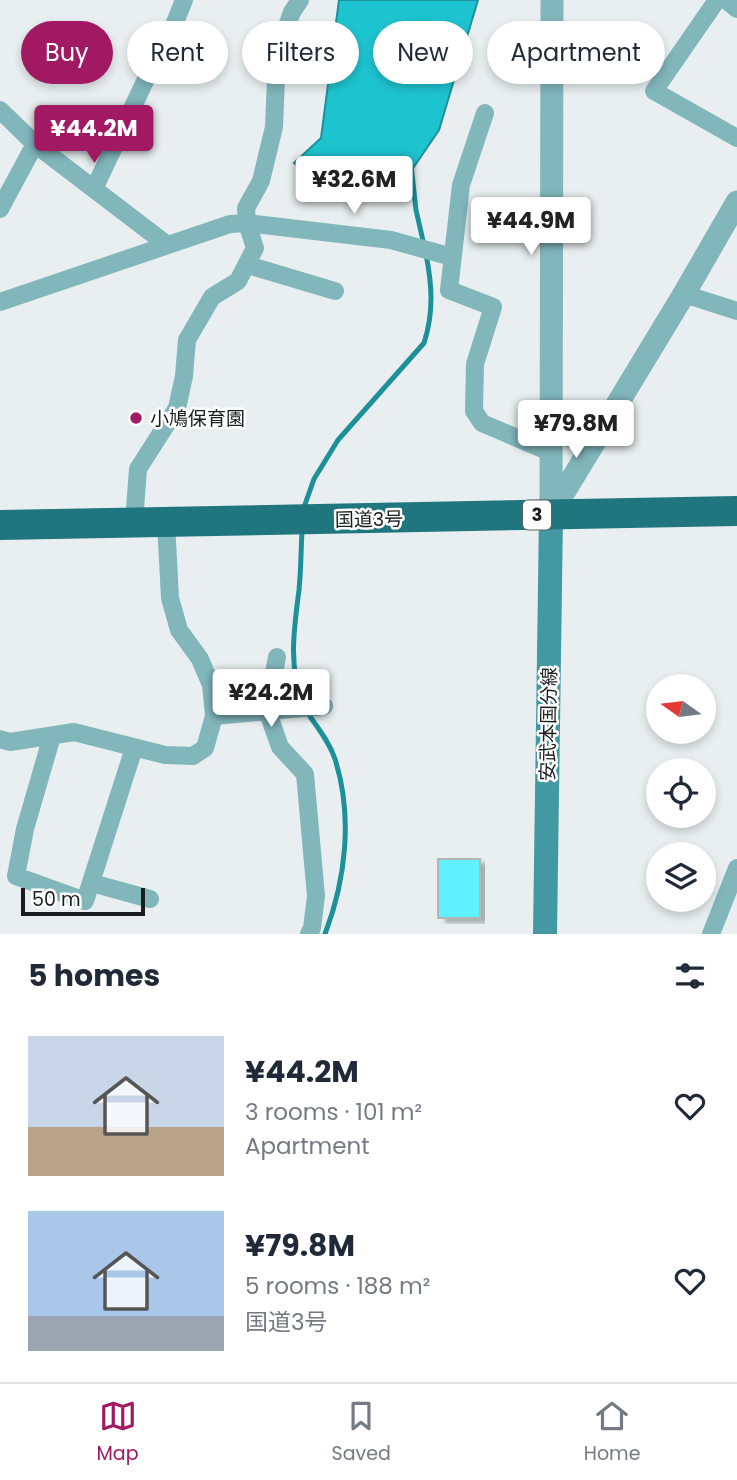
<!DOCTYPE html>
<html lang="en">
<head>
<meta charset="utf-8">
<style>
  body { margin:0; font-family:Poppins,"Noto Sans JP",sans-serif; background:#f6f6f7; color:#1f2937; height:100vh; display:flex; flex-direction:column; font-size:26px; white-space:nowrap }
  * { box-sizing:border-box; margin:0 }
  p { font-size:23px; color:#747a83 }
  .icon { flex:none; width:38px; height:38px; fill:none; stroke:currentColor; stroke-width:2; stroke-linecap:round; stroke-linejoin:round }
  .map { position:relative; height:934px; overflow:hidden }
  .sheet { display:flex; flex-direction:column; background:#fff; flex:1 }
  .sheet>* { flex:none }
  .top-card { position:absolute; left:21px; top:21px; width:696px; height:63px; display:flex; gap:14px }
  .needle { width:46px; rotate:284deg }
  .tools { position:absolute; left:646px; top:674px; display:grid; gap:14px }
  .tools a { display:grid; place-items:center; width:70px; height:70px; border-radius:50%; background:#fff; box-shadow:0 4px 10px #0003; font-size:35px }
  .scale { position:absolute; left:21px; bottom:18px; width:124px; box-sizing:border-box; padding-left:7px; border:4px solid #1a1c1d; border-top:0; font-size:19px; line-height:24px; white-space:nowrap; color:#1a1c1d; -webkit-text-stroke:5px #fff; paint-order:stroke }
  .price { position:absolute; translate:-50% -60px; padding:0 16px; border-radius:7px; background:#fff; color:#222; font-size:23px; line-height:46px; filter:drop-shadow(0 2px 4px #0008) }
  .price::after { content:''; position:absolute; left:50%; top:42px; width:21px; height:16px; margin-left:-10px; background:inherit; clip-path:polygon(0 0,100% 0,50% 100%) }
  .price.on { background:#a11863; color:#fff }
  ul { padding:0; list-style:none }
  li { display:flex; align-items:center; gap:21px; height:175px; padding:0 28px }
  li span { display:grid; place-items:center; flex:none; width:196px; height:140px; border-radius:0px; color:#555 }
  li>.icon { margin-inline-start:auto }
  span .icon { width:84px; height:84px; fill:#fffc; stroke-width:1 }
  li b { font-size:30px }
  h2 { display:flex; justify-content:space-between; align-items:center; height:84px; padding:0 28px; font-size:30px }
  .chip { padding:0 24px; border-radius:32px; background:#fff; box-shadow:0 4px 10px #0003; font-size:24px; line-height:63px }
  .chip.on { background:#a11863; color:#fff }
  .menu { display:flex; justify-content:space-around; align-items:center; height:98px; border-top:2px solid #e0e1e3; background:#fff; font-size:19px; color:#747a83 }
  .menu a { display:grid; justify-items:center; gap:4px }
  .menu .on { color:#a11863 }
  .map>svg:first-child { display:block }
  .water { fill:#1ec3d0; stroke:#1d919a; stroke-width:2 }
  .lines { fill:none; stroke-linecap:round; stroke-linejoin:round }
  .stream { stroke:#1d919a; stroke-width:5 }
  .building { fill:#61f1fe; stroke:#b1b7b7; stroke-width:2; filter:url(#shadow) }
  .minor { stroke:#81b6bb; stroke-width:18 }
  .tertiary { stroke:#81b6bb; stroke-width:23 }
  .secondary { stroke:#4299a1; stroke-width:24 }
  .trunk { stroke:#20767e; stroke-width:30 }
  .poi-dot { fill:#a11863; stroke:#fff; stroke-width:2.5 }
  .labels { text-anchor:middle; stroke-width:5; stroke-linejoin:round; paint-order:stroke }
  .shield { fill:#fff; stroke:#5f6061; stroke-width:2 }
  .shield-label { font-size:18px; font-weight:bold; fill:#1a1c1d }
  .poi-label { font-size:19px; fill:#1a1c1d; stroke:#fff; text-anchor:start }
  .street-label { font-size:19px; fill:#1a1c1d; stroke:#fff }
</style>
</head>
<body>
<div class="map">
<svg width="737" height="934" viewBox="0 0 737 934">
  <defs>
    <filter id="shadow"><feDropShadow dx="8" dy="4.5" stdDeviation="2" flood-color="#0004"/></filter>
  </defs>
  <rect width="100%" height="100%" fill="#e9eff0"/>
  <path class="water" d="M339,0h139l-39,130 -34,50h-93l-18,-17 27,-25z"/>
  <g class="lines">
    <path class="stream" d="M411,165l5,45 8,35
      M303,510l11,-31 24,-39 86,-97c10,-31 8,-58 2,-89
      M302,530c-1,20 -1,40 -3,60 -5,40 -11,75 4,113
      M307,712c10,15 22,29 28,47 18,57 11,120 -10,175"/>
  </g>
  <path class="building" d="M438,859h42v59h-42z"/>
  <g class="lines">
    <path class="minor" d="M717,0l-63,91 83,47
      M726,0l11,9
      M0,110l35,34 131,100
      M485,113l-24,72 -12,105 44,17 -18,57 -1,47 8,12 70,30
      M94,189l53,-112 21,-37 16,-40
      M0,209l35,-65
      M248,265l87,26
      M684,294l53,17
      M0,302l230,-78 17,-1 144,17 61,17
      M134,522l4,-53 39,-61 7,-32 3,-36 25,-43 26,-16 17,-33 -8,-25 -1,-15 15,-27 13,-54 3,-73 15,-42 8,-12
      M277,657l-10,53 13,37 25,27 11,122 -4,32 -3,6
      M214,716l110,-10
      M52,736l-27,93 -9,47 69,25 49,-153
      M0,739l10,3 64,-10 91,23 28,1 12,-8 9,-32 -3,-31 -11,-26 -21,-29 -9,-32 -4,-76
      M92,883l58,16
      M711,934l26,-66"/>
    <path class="tertiary" d="M552,430l25,8 25,-7
      M552,512l132,-218 53,-92
      M551,515l1,-515"/>
    <path class="secondary" d="M545,934l6,-419"/>
    <path class="trunk" d="M0,525l737,-14"/>
  </g>
  <circle class="poi-dot" cx="136" cy="418" r="7"/>
  <g class="labels">
    <rect class="shield" x="523" y="500.5" width="28" height="29" rx="5"/>
    <g class="shield-label">
      <text x="537" y="521">3</text>
    </g>
    <g class="poi-label">
      <text x="150" y="425">小鳩保育園</text>
    </g>
    <g class="street-label">
      <text transform="translate(369 519) rotate(-1)" y="7">国道3号</text>
      <text transform="translate(548 724) rotate(-89)" y="7">安武本国分線</text>
    </g>
  </g>
</svg>
<div class="tools">
<a><svg class="needle" viewBox="-14 -14 28 28"><path d="M0-13l5 13h-10z" fill="#e53935"/><path d="M0 13l5-13h-10z" fill="#747a83"/></svg></a>
<a><svg class="icon" aria-label="locate" viewBox="0 0 24 24"><circle cx="12" cy="12" r="6"/><path d="M12 2v4M12 18v4M2 12h4M18 12h4"/></svg></a>
<a><svg class="icon" aria-label="layers" viewBox="0 0 24 24"><path d="M12 4l9 5-9 5-9-5zM3 14l9 5 9-5"/></svg></a>
</div>
<div class="scale">50 m</div>
<b class="price on" style="left:94px;top:165px">¥44.2M</b>
<b class="price" style="left:354px;top:216px">¥32.6M</b>
<b class="price" style="left:531px;top:257px">¥44.9M</b>
<b class="price" style="left:576px;top:460px">¥79.8M</b>
<b class="price" style="left:271px;top:729px">¥24.2M</b>
<div class="top-card">
<a class="chip on">Buy</a>
<a class="chip">Rent</a>
<a class="chip">Filters</a>
<a class="chip">New</a>
<a class="chip">Apartment</a>
</div>
</div>
<section class="sheet">
<h2>5 homes<svg class="icon" aria-label="filters" viewBox="0 0 24 24"><path d="M4 7h16M4 17h16"/><circle cx="9" cy="7" r="2"/><circle cx="15" cy="17" r="2"/></svg></h2>
<ul>
<li><span style="background:linear-gradient(#c9d6e8 65%,#b9a48a 0)"><svg class="icon" aria-label="home" viewBox="0 0 24 24"><path d="M3 11l9-7 9 7M6 9v11h12V9"/></svg></span><div><b>¥44.2M</b><p>3 rooms · 101 m²</p><p>Apartment</p></div><svg class="icon" aria-label="heart" viewBox="0 0 24 24"><path d="M12 20l-8-8c-3-5 5-10 8-4 3-6 11-1 8 4z"/></svg></li>
<li><span style="background:linear-gradient(#a9c7e8 75%,#9aa5b1 0)"><svg class="icon" aria-label="home" viewBox="0 0 24 24"><path d="M3 11l9-7 9 7M6 9v11h12V9"/></svg></span><div><b>¥79.8M</b><p>5 rooms · 188 m²</p><p>国道3号</p></div><svg class="icon" aria-label="heart" viewBox="0 0 24 24"><path d="M12 20l-8-8c-3-5 5-10 8-4 3-6 11-1 8 4z"/></svg></li>
</ul>
</section>
<nav class="menu">
<a class="on"><svg class="icon" aria-label="map" viewBox="0 0 24 24"><path d="M3 6l6-2 6 2 6-2v14l-6 2-6-2-6 2zM9 4v14M15 6v14"/></svg>Map</a>
<a><svg class="icon" aria-label="saved" viewBox="0 0 24 24"><path d="M7 4h10v16l-5-4-5 4z"/></svg>Saved</a>
<a><svg class="icon" aria-label="home" viewBox="0 0 24 24"><path d="M3 11l9-7 9 7M6 9v11h12V9"/></svg>Home</a>
</nav>
</body>
</html>
